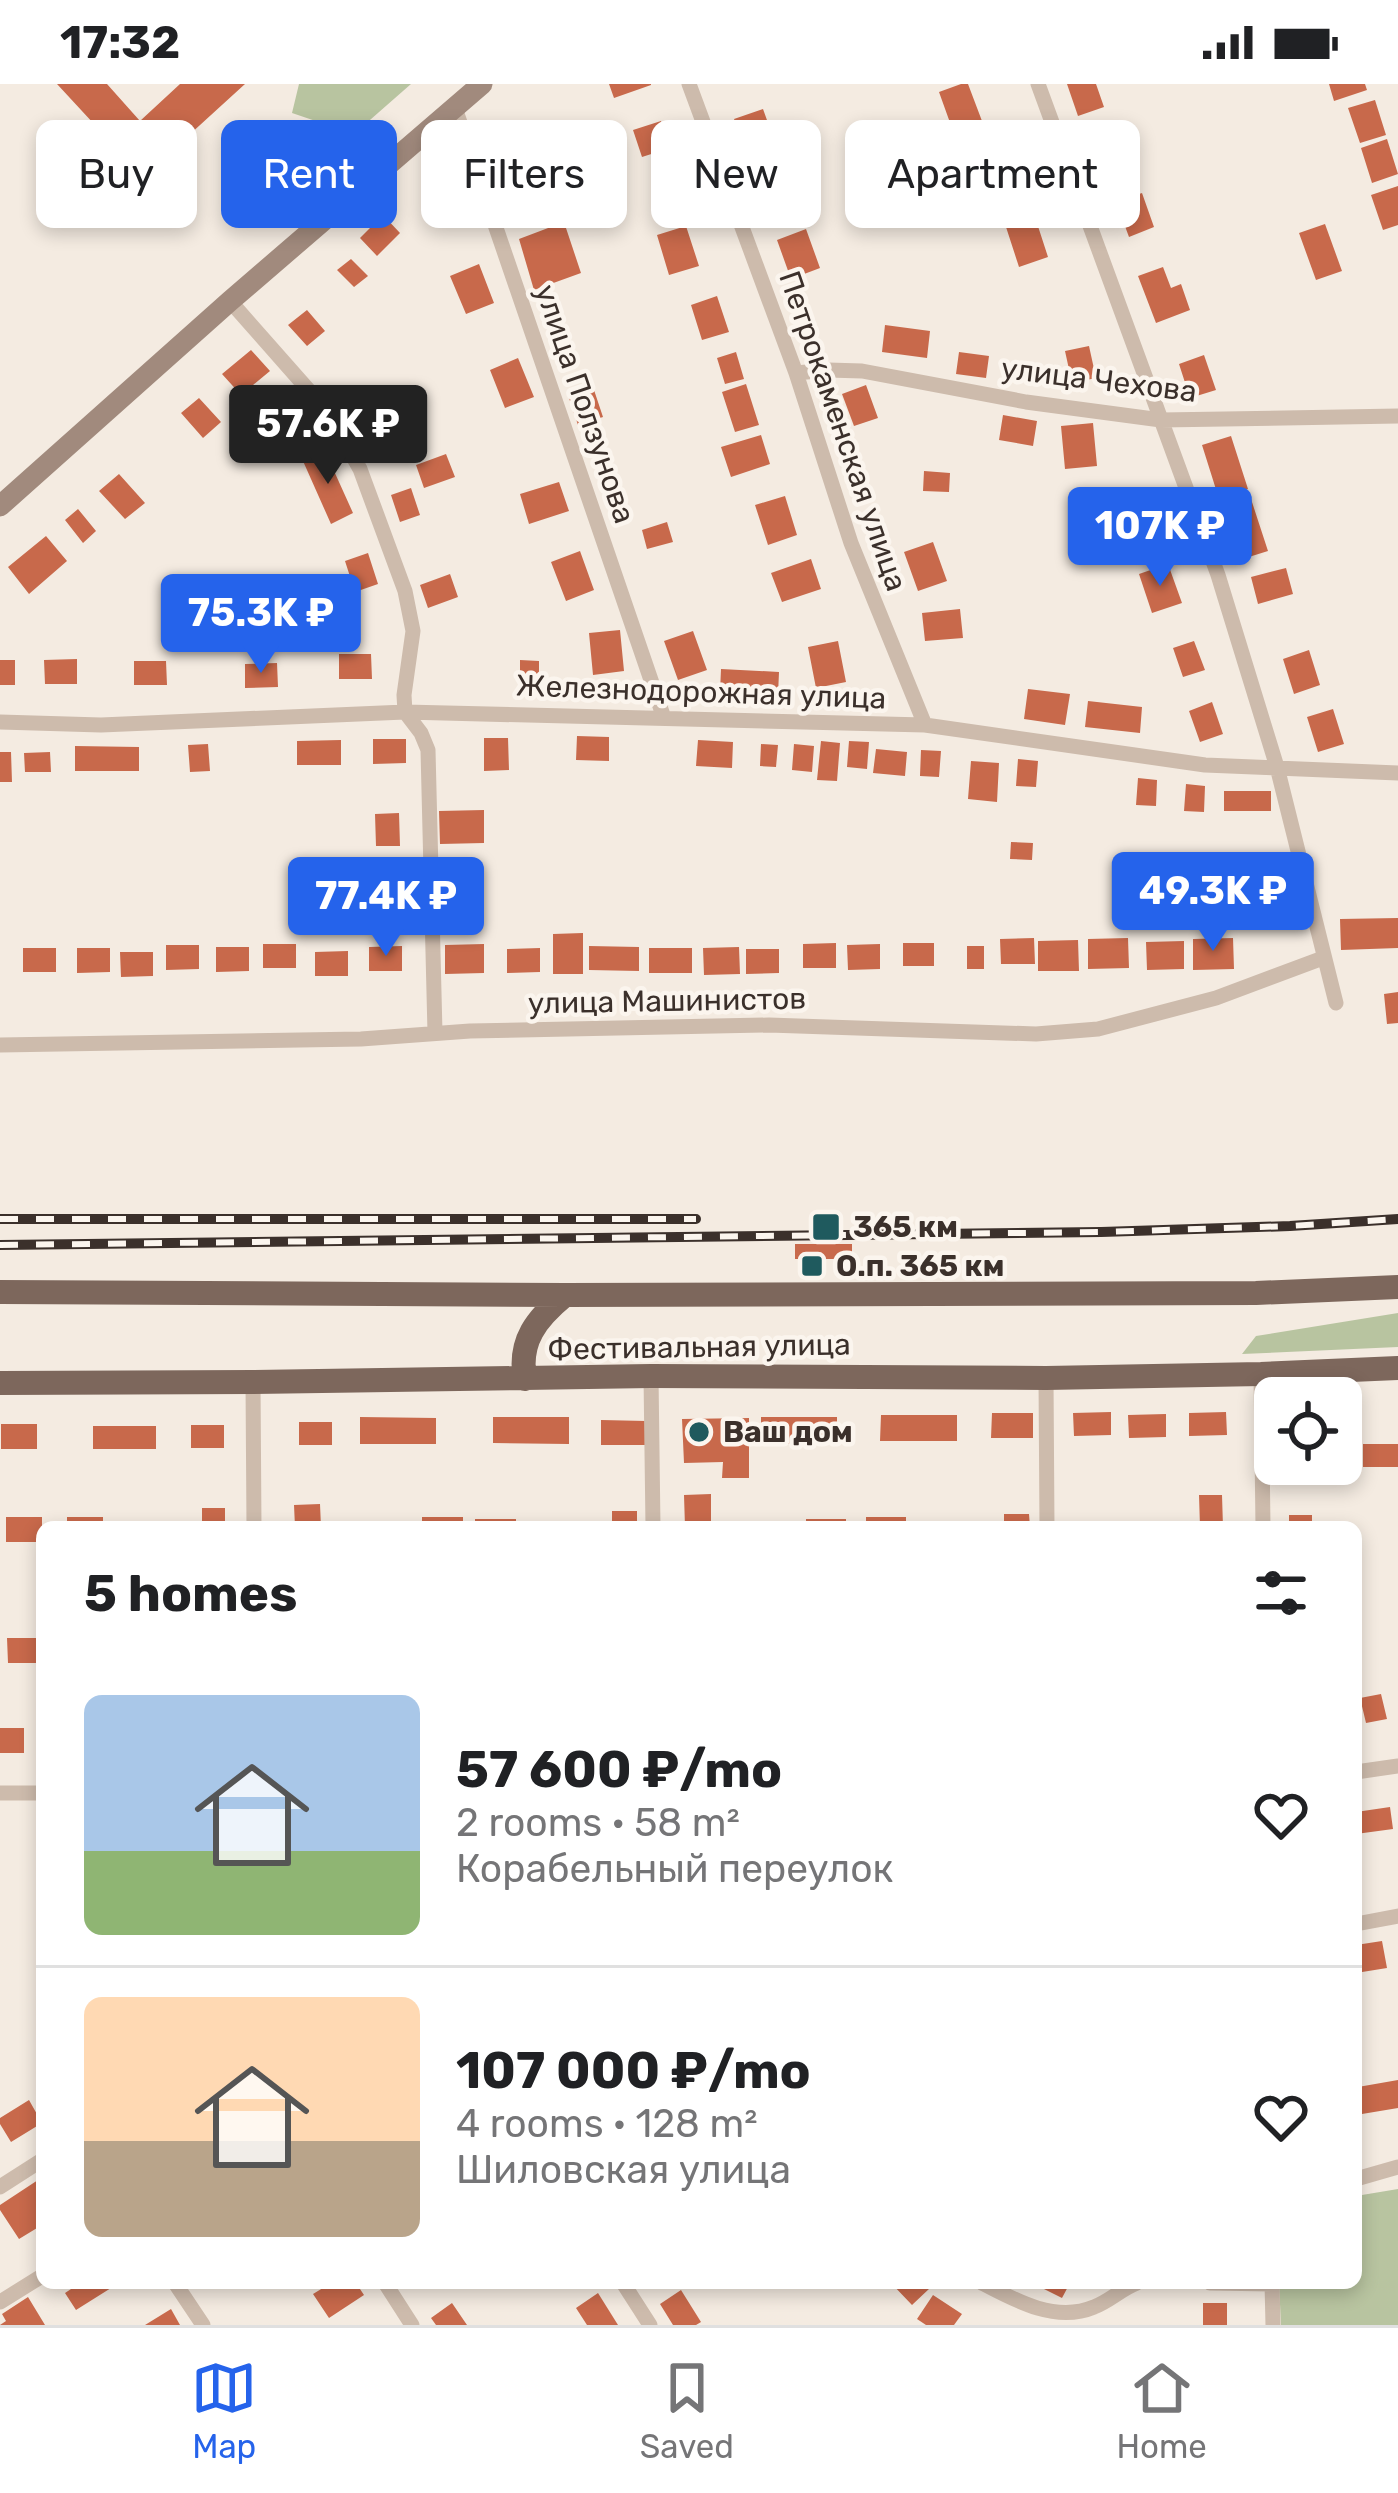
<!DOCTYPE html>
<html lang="en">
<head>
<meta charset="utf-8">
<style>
  body { margin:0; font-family:Rubik,sans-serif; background:#f2f2f2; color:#202124; height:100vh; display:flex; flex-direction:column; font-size:45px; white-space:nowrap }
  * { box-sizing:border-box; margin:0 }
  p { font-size:39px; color:#757577 }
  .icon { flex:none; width:66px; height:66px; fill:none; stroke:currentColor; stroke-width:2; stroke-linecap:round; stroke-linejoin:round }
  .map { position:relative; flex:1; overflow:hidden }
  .panel { position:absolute; left:36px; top:1437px; width:1326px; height:768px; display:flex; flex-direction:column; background:#fff; border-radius:18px; box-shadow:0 6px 18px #0003 }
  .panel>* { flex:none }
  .guide { position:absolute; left:36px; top:36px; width:1326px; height:108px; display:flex; gap:24px }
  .tools { position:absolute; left:1254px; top:1293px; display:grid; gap:24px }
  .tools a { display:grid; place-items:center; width:108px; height:108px; border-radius:18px; background:#fff; box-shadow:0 6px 18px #0003; font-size:60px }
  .price { position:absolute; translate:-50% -102px; padding:0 27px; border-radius:12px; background:#2563eb; color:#fff; font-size:39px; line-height:78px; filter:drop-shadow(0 3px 6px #0008) }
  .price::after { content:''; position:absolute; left:50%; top:72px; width:36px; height:27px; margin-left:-18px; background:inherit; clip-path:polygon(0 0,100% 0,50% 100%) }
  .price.current { background:#222; color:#fff }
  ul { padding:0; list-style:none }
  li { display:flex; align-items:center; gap:36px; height:300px; padding:0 48px }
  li+li { border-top:3px solid #e0e0e0 }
  li span { display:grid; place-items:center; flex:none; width:336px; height:240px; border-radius:18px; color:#555 }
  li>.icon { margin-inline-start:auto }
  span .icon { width:144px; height:144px; fill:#fffc; stroke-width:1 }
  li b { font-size:51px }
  h2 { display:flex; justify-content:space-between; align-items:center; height:144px; padding:0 48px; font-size:51px }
  .tag { padding:0 42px; border-radius:18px; background:#fff; box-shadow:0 6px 18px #0003; font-size:42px; line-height:108px }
  .tag.current { background:#2563eb; color:#fff }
  .status { display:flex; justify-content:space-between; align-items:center; height:84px; padding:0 60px; background:#fff; direction:ltr }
  .status svg { height:33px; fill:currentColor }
  .tabs { display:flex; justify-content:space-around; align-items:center; height:168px; border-top:3px solid #e0e0e0; background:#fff; font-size:33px; color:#757577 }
  .tabs a { display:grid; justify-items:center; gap:6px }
  .tabs .current { color:#2563eb }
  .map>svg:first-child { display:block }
  .green { fill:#b8c4a0 }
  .building { fill:#c8694b }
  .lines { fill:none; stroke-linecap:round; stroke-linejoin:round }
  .street { stroke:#cdbbac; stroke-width:15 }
  .secondary { stroke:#a18a7d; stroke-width:21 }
  .primary { stroke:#7d675c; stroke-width:24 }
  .rail-casing { stroke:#3b302b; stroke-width:10 }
  .rail { stroke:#fbf5ee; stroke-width:6; stroke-dasharray:18; stroke-linecap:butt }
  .poi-dot { fill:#1f5a5e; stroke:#fbf5ee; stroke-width:4.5 }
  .labels { text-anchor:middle; stroke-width:9; stroke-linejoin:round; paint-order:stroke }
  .street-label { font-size:30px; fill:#3b302b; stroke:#fbf5ee }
  .poi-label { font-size:30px; font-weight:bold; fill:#3b302b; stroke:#fbf5ee; text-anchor:start }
</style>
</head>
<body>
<div class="status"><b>17:32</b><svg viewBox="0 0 49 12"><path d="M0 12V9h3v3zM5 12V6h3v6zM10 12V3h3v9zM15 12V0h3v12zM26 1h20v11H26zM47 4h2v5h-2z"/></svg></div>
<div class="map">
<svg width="1398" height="2241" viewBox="0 0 1398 2241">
  <rect width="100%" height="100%" fill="#f4ebe1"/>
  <path class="green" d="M299,0h112l-57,50 -62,-21z
    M1398,1229v34l-156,7 14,-18z
    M1398,2105v136h-117l-2,-42h77v-87z"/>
  <path class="building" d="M57,0h50l33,37 40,-37h65l-102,93z
    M609,0h42v1l-37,13z
    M961,0h7l14,37 -29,10 -14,-39z
    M1067,0h29l8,23 -26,9z
    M1329,0h36l2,6 -33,11z
    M1375,16l11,35 -26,8 -12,-35z
    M763,25l14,39 -29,10 -14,-39z
    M1112,36l10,29 -22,7 -10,-29z
    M661,37l9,27 -28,9 -9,-27z
    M1387,55l11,35 -26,9 -11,-35z
    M539,58l20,58 -19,6 -20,-59z
    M998,62l5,26 -35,6 -5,-26z
    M451,86l17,18 -23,23 -17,-18z
    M785,98l12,34 -26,9 -12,-34z
    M1398,102v39l-15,5 -12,-35z
    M1142,109l12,34 -25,10 -13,-35z
    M383,131l17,18 -23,23 -17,-18z
    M1035,133l13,40 -29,10 -13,-40z
    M564,138l17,51 -47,17 -15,-51z
    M1325,140l17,47 -26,9 -17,-47z
    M686,142l13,40 -30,9 -12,-40z
    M806,145l14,39 -29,11 -14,-39z
    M351,175l17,17 -14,11 -17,-17z
    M479,180l15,39 -28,11 -16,-38z
    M1163,183l8,21 10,-4 9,26 -34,13 -18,-47z
    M717,212l12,36 -27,8 -11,-35z
    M307,226l18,21 -18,15 -19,-21z
    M885,241l45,6 -3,27 -45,-6z
    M1089,262l7,32 -24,5 -7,-32z
    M251,266l19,21 -29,24 -19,-21z
    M736,268l8,27 -19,5 -8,-26z
    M959,268l30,4 -3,22 -30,-4z
    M1204,271l12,35 -26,8 -11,-34z
    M518,274l16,39 -29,11 -15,-38z
    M592,300l11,33 -25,8 -11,-33z
    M746,300l13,41 -24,7 -13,-40z
    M866,301l12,33 -24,8 -12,-32z
    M372,311l16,29 -22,12 -15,-29z
    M199,314l22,24 -18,16 -22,-25z
    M1003,331l34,6 -4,25 -34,-6z
    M1093,339l4,43 -32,3 -4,-43z
    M761,351l9,29 -39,13 -10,-30z
    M1231,352l17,53 -29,10 -17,-54z
    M325,367l28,62 -22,11 -28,-63z
    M446,370l9,23 -31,11 -8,-23z
    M924,387l26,2 -1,19 -26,-1z
    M119,390l26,29 -20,16 -26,-28z
    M559,398l10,29 -40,13 -9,-30z
    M411,404l9,27 -20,7 -9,-27z
    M785,412l12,39 -29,10 -13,-40z
    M1251,415l17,52 -32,10 -17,-52z
    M78,425l18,22 -13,12 -18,-23z
    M1144,425l13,34 -26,9 -12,-34z
    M667,438l6,20 -26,7 -5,-19z
    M46,452l21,25 -38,33 -21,-27z
    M933,458l14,39 -29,10 -14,-39z
    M580,467l14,39 -28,11 -15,-39z
    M368,469l10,31 -23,8 -10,-31z
    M811,475l10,30 -39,13 -11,-29z
    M1168,480l14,39 -30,10 -13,-39z
    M1286,484l7,26 -35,10 -7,-27z
    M450,490l8,23 -30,11 -8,-23z
    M960,525l3,29 -38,3 -3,-28z
    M620,546l4,41 -31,4 -4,-42z
    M693,547l14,39 -29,10 -14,-39z
    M838,557l8,41 -30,6 -8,-41z
    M1194,557l11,29 -22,7 -10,-29z
    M1309,566l11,35 -26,9 -11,-35z
    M339,570h32l1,25h-33z
    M77,575v25h-32l-1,-24z
    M0,576h15v25h-15z
    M520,576l19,1v25h-19z
    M134,577h32l1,24h-33z
    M277,579l1,24 -33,1v-24z
    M721,585l58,3 -1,23 -58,-3z
    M1028,605l42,5 -5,31 -41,-6z
    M1088,617l54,6 -2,26 -55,-6z
    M1212,618l11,32 -23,8 -11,-31z
    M1333,625l11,35 -26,8 -11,-35z
    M577,652l32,1v24l-33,-1z
    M484,654h24l1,32 -25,1z
    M373,655h33v24l-33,1z
    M341,656v25h-44v-24z
    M698,656l35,2 -1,26 -36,-2z
    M821,657l19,2 -3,38 -20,-1z
    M849,657l20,1 -2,27 -20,-2z
    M208,660l2,27 -20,1 -2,-27z
    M761,660l17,1 -2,22 -16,-1z
    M794,660l20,2 -2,26 -20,-2z
    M75,662l64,1v24h-64z
    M876,665l31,3 -2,24 -32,-3z
    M921,666l20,1 -2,26 -19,-1z
    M0,668h11l1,30h-12z
    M50,668l1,20h-26l-1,-19z
    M1018,675l20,2 -2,26 -20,-1z
    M971,677l28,2 -2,39 -29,-3z
    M1138,694l19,2 -1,26 -20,-1z
    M1186,700l19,2 -1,26 -20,-1z
    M1224,707h47v20h-47z
    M484,726v33l-44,1 -1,-33z
    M399,729l1,33h-24l-1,-32z
    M1011,758l22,1 -1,17 -22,-1z
    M1295,816l2,26 -35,3 -2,-26z
    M1398,834v30l-57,2 -1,-31z
    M583,849v41h-30v-40z
    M1034,854l1,26h-34l-1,-25z
    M1128,854l1,30 -41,1v-30z
    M1233,854l1,31 -41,1v-31z
    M1078,856l1,31h-41v-30z
    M1184,857v28l-37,1 -1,-28z
    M836,859v25h-33v-24z
    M903,859h31v23h-31z
    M263,860h33v24h-33z
    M484,860v29l-39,1v-29z
    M880,860v25l-32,1 -1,-25z
    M166,861h33v24l-33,1z
    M402,862v25h-33v-24z
    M589,862l50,1v24l-50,-1z
    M967,862h17v23h-17z
    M216,863h33v24l-33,1z
    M739,863l1,27 -36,1 -1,-27z
    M23,864h33v24h-33z
    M77,864h33v24l-33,1z
    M540,864v24l-33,1v-24z
    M649,864h43v25h-43z
    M746,865h33v24l-33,1z
    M348,867v25h-33v-24z
    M120,868h33v24l-32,1z
    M1398,908v31l-11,1 -3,-30z
    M795,1160h57v15h-57z
    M1111,1328v23l-37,1 -1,-23z
    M1226,1328l1,23 -38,1v-23z
    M992,1329h41v25h-42z
    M1166,1330v23l-37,1 -1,-23z
    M881,1331h76v26h-77z
    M360,1333l76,1v26h-76z
    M493,1333h76v27l-76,-1z
    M761,1333h76v26l-76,1z
    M749,1334v60h-27l1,-16 -39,1 -2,-44z
    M601,1336l45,1v24h-45z
    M299,1338h33v23h-33z
    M1,1340h36v25h-36z
    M191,1341h33v23h-33z
    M93,1342h63v23h-63z
    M1363,1360h35v23h-35z
    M711,1410v33h-26l-1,-32z
    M1199,1411h23l1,32h-23z
    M320,1420l1,23h-26l-1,-22z
    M202,1424h23v19h-23z
    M612,1427h25v16h-25z
    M1004,1430h25l1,13h-26z
    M1289,1431h23v12h-23z
    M6,1433h36v25h-36z
    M67,1433h36v10h-36z
    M422,1433h41v10h-41z
    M866,1433h40v10h-40z
    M475,1435h41v8h-41z
    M806,1435h40v8h-40z
    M7,1554h35v25h-34z
    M1381,1610l6,25 -21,4 -6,-25z
    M0,1644h24v25h-24z
    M1390,1723l3,22 -37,5v-22z
    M1382,1857l5,27 -31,5v-28z
    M1398,1996v28l-36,6 -4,-27z
    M29,2016l13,23 -31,19 -11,-18v-6z
    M38,2096l4,5v40l-23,14 -19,-29v-5z
    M80,2199h28l3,5 -35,22 -11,-17z
    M331,2199h25l8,12 -35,23 -16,-24z
    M891,2199h34l5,5 -18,17z
    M1032,2199h38l-8,15z
    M681,2206l20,32 -5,3h-23l-13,-21z
    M598,2209l20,32h-31l-11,-17z
    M933,2211l29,19 -8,11h-28l-9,-6z
    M28,2213l17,28h-45l6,-4 -4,-7z
    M452,2219l15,22h-31l-5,-7z
    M1203,2219h24v22h-24z
    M171,2225l9,16h-35z"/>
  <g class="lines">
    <path class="street" d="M689,0l107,289 55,170 74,182
      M1038,0l180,491 59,192 59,236
      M455,24l209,610
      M230,217l97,110 33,58 45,122 8,40 -9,64 1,17 16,21 7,17 7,283
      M796,289l32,-3 34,1 164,31 135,18 237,-4
      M0,638l101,3 304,-13 520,13 280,40 193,8
      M0,961l361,-6 109,-8 299,-6 267,9 62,-5 118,-31 107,-40
      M1261,1290l2,153
      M651,1292l2,151
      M1046,1294l1,149
      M253,1298l1,145
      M1356,1688l42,-6
      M0,1709h42
      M1356,1840l42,-8
      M1356,2095l42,-12
      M0,2103l42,-27
      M175,2199l28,42
      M385,2199l27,42
      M623,2199l27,42
      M982,2199c34,18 74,40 112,24 16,-6 27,-18 43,-24
      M1210,2199l62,1
      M1272,2199l1,42
      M0,2218l42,-26"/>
    <path class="secondary" d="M0,422l230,-205 252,-217"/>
    <path class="primary" d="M0,1208l565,3 691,-2 142,-6
      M525,1295c-7,-38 12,-61 40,-84
      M0,1299l253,-1 398,-6 395,2 215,-4 137,-6"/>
    <g class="rail-casing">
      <path id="rail" d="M0,1135h696
        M0,1161l1101,-13 189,-6 108,-7"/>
    </g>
    <use href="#rail" class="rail"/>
  </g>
  <g class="poi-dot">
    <rect x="811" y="1128" width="30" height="30" rx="6"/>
    <rect x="800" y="1170" width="24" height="24" rx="6"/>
    <circle cx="699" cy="1348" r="12"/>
  </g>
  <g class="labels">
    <g class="street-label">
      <text transform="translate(1099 296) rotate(7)" y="10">улица Чехова</text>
      <text transform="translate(585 320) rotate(71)" y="10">улица Ползунова</text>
      <text transform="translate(843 347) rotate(71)" y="10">Петрокаменская улица</text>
      <text transform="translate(701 608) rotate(2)" y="10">Железнодорожная улица</text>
      <text transform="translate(667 917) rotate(-1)" y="10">улица Машинистов</text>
      <text transform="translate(699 1263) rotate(-1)" y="10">Фестивальная улица</text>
    </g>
    <g class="poi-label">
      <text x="853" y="1153">365 км</text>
      <text x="836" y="1192">О.п. 365 км</text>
      <text x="723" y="1358">Ваш дом</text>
    </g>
  </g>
</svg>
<div class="tools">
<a><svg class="icon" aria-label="locate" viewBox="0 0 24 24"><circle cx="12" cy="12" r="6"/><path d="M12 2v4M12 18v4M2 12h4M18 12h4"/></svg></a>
</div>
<b class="price current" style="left:328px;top:403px">57.6K ₽</b>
<b class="price" style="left:1160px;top:505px">107K ₽</b>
<b class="price" style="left:261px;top:592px">75.3K ₽</b>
<b class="price" style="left:1213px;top:870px">49.3K ₽</b>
<b class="price" style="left:386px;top:875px">77.4K ₽</b>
<div class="guide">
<a class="tag">Buy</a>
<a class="tag current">Rent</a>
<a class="tag">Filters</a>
<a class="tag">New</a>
<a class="tag">Apartment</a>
</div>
<section class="panel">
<h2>5 homes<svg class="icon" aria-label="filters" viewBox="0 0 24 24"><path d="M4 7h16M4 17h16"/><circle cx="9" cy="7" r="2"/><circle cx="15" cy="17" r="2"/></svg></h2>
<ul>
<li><span style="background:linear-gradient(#a9c7e8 65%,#8fb573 0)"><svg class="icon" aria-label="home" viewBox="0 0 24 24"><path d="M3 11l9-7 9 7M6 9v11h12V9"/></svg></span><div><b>57 600 ₽/mo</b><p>2 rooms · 58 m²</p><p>Корабельный переулок</p></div><svg class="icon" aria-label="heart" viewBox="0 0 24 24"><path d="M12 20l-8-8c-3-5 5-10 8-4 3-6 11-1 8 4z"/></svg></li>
<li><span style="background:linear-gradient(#ffd9b3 60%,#b9a48a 0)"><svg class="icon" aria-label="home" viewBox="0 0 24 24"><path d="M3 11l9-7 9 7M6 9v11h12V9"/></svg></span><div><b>107 000 ₽/mo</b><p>4 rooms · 128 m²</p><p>Шиловская улица</p></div><svg class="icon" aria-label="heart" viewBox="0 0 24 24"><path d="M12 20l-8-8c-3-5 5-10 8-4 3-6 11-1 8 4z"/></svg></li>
</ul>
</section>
</div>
<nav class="tabs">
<a class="current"><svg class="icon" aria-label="map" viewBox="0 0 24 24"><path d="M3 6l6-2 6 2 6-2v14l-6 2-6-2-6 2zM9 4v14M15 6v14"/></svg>Map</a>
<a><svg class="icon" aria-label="saved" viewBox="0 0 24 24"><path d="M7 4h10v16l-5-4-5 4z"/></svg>Saved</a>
<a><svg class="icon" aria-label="home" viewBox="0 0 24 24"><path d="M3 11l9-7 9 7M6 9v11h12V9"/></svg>Home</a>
</nav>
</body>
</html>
